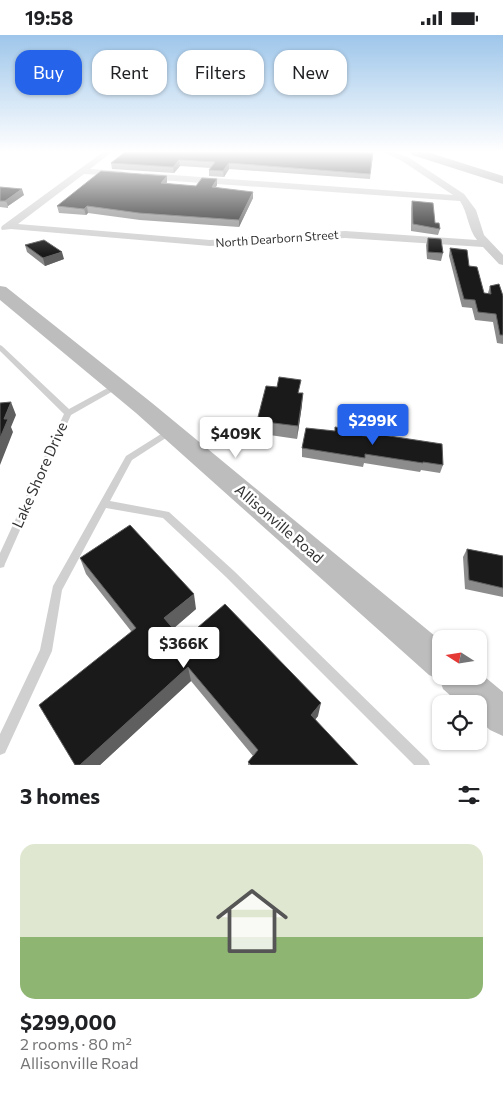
<!DOCTYPE html>
<html lang="en">
<head>
<meta charset="utf-8">
<style>
  body { margin:0; font-family:Commissioner,sans-serif; background:#f6f6f6; color:#202124; height:100vh; display:flex; flex-direction:column; font-size:19px; white-space:nowrap }
  * { box-sizing:border-box; margin:0 }
  p { font-size:16px; color:#757577 }
  .icon { flex:none; width:28px; height:28px; fill:none; stroke:currentColor; stroke-width:2; stroke-linecap:round; stroke-linejoin:round }
  .map { position:relative; height:730px; overflow:hidden }
  .details { display:flex; flex-direction:column; background:#fff; flex:1 }
  .details>* { flex:none }
  .banner { position:absolute; left:15px; top:15px; width:474px; height:45px; display:flex; gap:10px }
  .needle { width:32px; rotate:282deg }
  .tools { position:absolute; left:432px; top:595px; display:grid; gap:10px }
  .tools a { display:grid; place-items:center; width:55px; height:55px; border-radius:10px; background:#fff; box-shadow:0 1px 4px #0004; font-size:25px }
  .price { position:absolute; translate:-50% -42px; padding:0 11px; border-radius:5px; background:#fff; color:#222; font-size:16px; line-height:32px; filter:drop-shadow(0 1px 2px #0008) }
  .price::after { content:''; position:absolute; left:50%; top:30px; width:15px; height:11px; margin-left:-8px; background:inherit; clip-path:polygon(0 0,100% 0,50% 100%) }
  .price.selected { background:#2563eb; color:#fff }
  ul { padding:0; list-style:none }
  li { display:grid; align-content:center; gap:10px; height:265px; padding:0 20px }
  li span { display:grid; place-items:center; height:155px; border-radius:15px; color:#555 }
  li>.icon { margin-inline-start:auto }
  span .icon { width:90px; height:90px; fill:#fffc; stroke-width:1 }
  li b { font-size:21px }
  h2 { display:flex; justify-content:space-between; align-items:center; height:60px; padding:0 20px; font-size:21px }
  .pill { padding:0 18px; border-radius:15px; background:#fff; box-shadow:0 1px 4px #0004; font-size:18px; line-height:45px }
  .pill.selected { background:#2563eb; color:#fff }
  .status { display:flex; justify-content:space-between; align-items:center; height:35px; padding:0 25px; background:#fff; direction:ltr }
  .status svg { height:14px; fill:currentColor }
  .map>svg:first-child { display:block }
  .lines { fill:none; stroke-linecap:round; stroke-linejoin:round }
  .service { fill:#d0d0d0; fill-rule:evenodd }
  .minor { fill:#d0d0d0; fill-rule:evenodd }
  .secondary { fill:#bdbdbd; fill-rule:evenodd }
  .primary { fill:#ababab; fill-rule:evenodd }
  .wall { fill:#8c8c8c }
  .shaded-wall { fill:#5f5f5f }
  .building { fill:#1a1a1a; stroke:#5f5f5f }
  .labels { text-anchor:middle; stroke-width:5; stroke-linejoin:round; paint-order:stroke }
  .far-street-label { font-size:12px; fill:#333; stroke:#fff }
  .street-label { font-size:15px; fill:#333; stroke:#fff }
</style>
</head>
<body>
<div class="status"><b>19:58</b><svg viewBox="0 0 49 12"><path d="M0 12V9h3v3zM5 12V6h3v6zM10 12V3h3v9zM15 12V0h3v12zM26 1h20v11H26zM47 4h2v5h-2z"/></svg></div>
<div class="map">
<svg width="503" height="730" viewBox="0 0 503 730">
  <rect width="100%" height="100%" fill="#fff"/>
  <g class="lines">
    <path class="service" d="M0,310l2,1 67,63 46,-25h3l4,2 -51,29 -66,149 -1,3 -4,1v-15l64,-139 -64,-63z
      M169,394l3,1 1,2 -1,2 -40,26 -22,41 59,11 65,59 194,189 2,5h-16l-188,-188 -63,-59 -57,-10 -44,82 -10,61 -47,102 -5,2v-21l40,-84 13,-64 73,-130z"/>
    <path class="minor" d="M103,117h9l-22,17 31,2 3,1v4l-40,-2 -66,50 192,16 135,-9 132,9c-9,-11 -9,-27 -17,-39l-315,-22 -4,-3 4,-3 308,22 -51,-34 -19,-9h10l15,5 56,37 12,16 8,25 19,20v10l-4,-1 -16,-17 -138,-9 -135,8 -199,-17 -9,1 -1,-2 1,-2z"/>
    <path class="secondary" d="M0,251l6,1 146,116 289,238v35h38v-4l24,20v44l-13,-6 -11,-10v-16h-19l-17,-15 -3,-9 -11,-5 -293,-262 -136,-113z"/>
    <path class="primary" d="M410,117h17l76,24v8l-91,-29z"/>
  </g>
  <path class="wall" d="M125,117l248,1 -3,26 -141,-10 -5,8 -15,-1v-6l2,-2 -31,-2 -6,7 -62,-4 -1,-6z
    M167,147l-1,2 30,2 21,-1 -1,2 37,11 -14,29 -99,-7 -52,-7 -2,2 -27,-2 -2,-7z
    M0,152l24,8 -16,11v2l-8,-1z
    M412,166l23,22 5,6 -2,6 -27,-4v-23z
    M428,203l15,15 -2,8 -14,-2 -1,-14z
    M25,210l39,14 -19,7 -18,-14z
    M450,213l19,18 15,27h4l2,-7 13,10v48l-6,-1 -4,-21 -18,-2 -3,-12 -10,-1 -13,-51z
    M300,358l2,12 -5,34 -41,-6 1,-12z
    M348,399l95,31 -3,8 -19,-3 -1,2 -56,-9 -1,4 -61,-10v-9z
    M467,514l36,7v41l-38,-8 -2,-32z
    M80,523l116,51 -23,20 10,11 135,76 -3,4 43,45h-110v-3l5,-6 -62,-75 -91,84h-25l56,-134 -45,-57z"/>
  <path class="shaded-wall" d="M179,125l1,6 -6,7 -1,-6z
    M229,128v6l-5,8 -1,-6z
    M167,141v6l-5,8 -1,-7z
    M217,144v6l-5,8v-6z
    M22,154l2,6 -16,11 -2,-5h-1z
    M253,157v6l-14,29v-7z
    M87,171l1,7 -2,2 -2,-6z
    M62,217l2,7 -19,7 -2,-8z
    M303,358l-1,12 -5,34 1,-13z
    M11,367l5,13 -5,12 2,5 -13,33v-27l4,-19z
    M194,559l2,15 -28,24 -4,-15z
    M188,632l3,14 -91,84h-20z
    M321,668l-3,13 -10,12 3,-13z"/>
  <path class="building" d="M125,117h235l13,1 -3,21 -141,-11 -6,8 -14,-1 6,-8 -36,-2 -6,7 -62,-4z
    M101,136l66,5 -6,7 35,3 6,-8 15,1 -5,8 41,5 -14,28 -100,-7 -52,-7 -3,3 -27,-3z
    M0,152l22,2 -17,12h1h-6z
    M412,166l21,2 2,20h4l1,6 -27,-5z
    M428,203l13,1 2,14 -15,-1z
    M44,205l18,12 -19,6 -18,-13z
    M450,213l17,2 2,16 8,1 7,26 7,1 -1,-8 9,-2 4,12v39h-3l-4,-21 -18,-2 -3,-12 -11,-1z
    M279,342l22,3 -3,13h5l-5,33 -41,-5 9,-35 11,1z
    M11,367l-7,17h4l-8,19v-35z
    M335,392l13,2v5l27,3 1,-3 66,10 1,21 -20,-3v1l-58,-9v4l-63,-10 4,-20 29,3z
    M130,490l64,69 -30,24 19,22 42,-36 96,99 -10,12 47,50h-107l-3,-3 10,-12 -70,-83 -108,98h-5l-36,-60 97,-77 -56,-70z
    M467,514l36,7v32l-34,-8z"/>
  <linearGradient id="sky" x2="0" y2="1"><stop stop-color="#9ec6ea"/><stop offset="0.53" stop-color="#fff"/><stop offset="1" stop-color="#fff" stop-opacity="0"/></linearGradient>
  <rect width="503" height="219" fill="url(#sky)"/>
  <g class="labels">
    <g class="far-street-label">
      <text transform="translate(277 204) rotate(-4)" y="4">North Dearborn Street</text>
    </g>
    <g class="street-label">
      <text transform="translate(40 440) rotate(-66)" y="5">Lake Shore Drive</text>
      <text transform="translate(279 489) rotate(41)" y="5">Allisonville Road</text>
    </g>
  </g>
</svg>
<div class="tools">
<a><svg class="needle" viewBox="-14 -14 28 28"><path d="M0-13l5 13h-10z" fill="#e53935"/><path d="M0 13l5-13h-10z" fill="#757577"/></svg></a>
<a><svg class="icon" aria-label="locate" viewBox="0 0 24 24"><circle cx="12" cy="12" r="6"/><path d="M12 2v4M12 18v4M2 12h4M18 12h4"/></svg></a>
</div>
<b class="price selected" style="left:373px;top:411px">$299K</b>
<b class="price" style="left:236px;top:424px">$409K</b>
<b class="price" style="left:184px;top:634px">$366K</b>
<div class="banner">
<a class="pill selected">Buy</a>
<a class="pill">Rent</a>
<a class="pill">Filters</a>
<a class="pill">New</a>
</div>
</div>
<section class="details">
<h2>3 homes<svg class="icon" aria-label="filters" viewBox="0 0 24 24"><path d="M4 7h16M4 17h16"/><circle cx="9" cy="7" r="2"/><circle cx="15" cy="17" r="2"/></svg></h2>
<ul>
<li><span style="background:linear-gradient(#dfe7d0 60%,#8fb573 0)"><svg class="icon" aria-label="home" viewBox="0 0 24 24"><path d="M3 11l9-7 9 7M6 9v11h12V9"/></svg></span><div><b>$299,000</b><p>2 rooms · 80 m²</p><p>Allisonville Road</p></div></li>
</ul>
</section>
</body>
</html>
